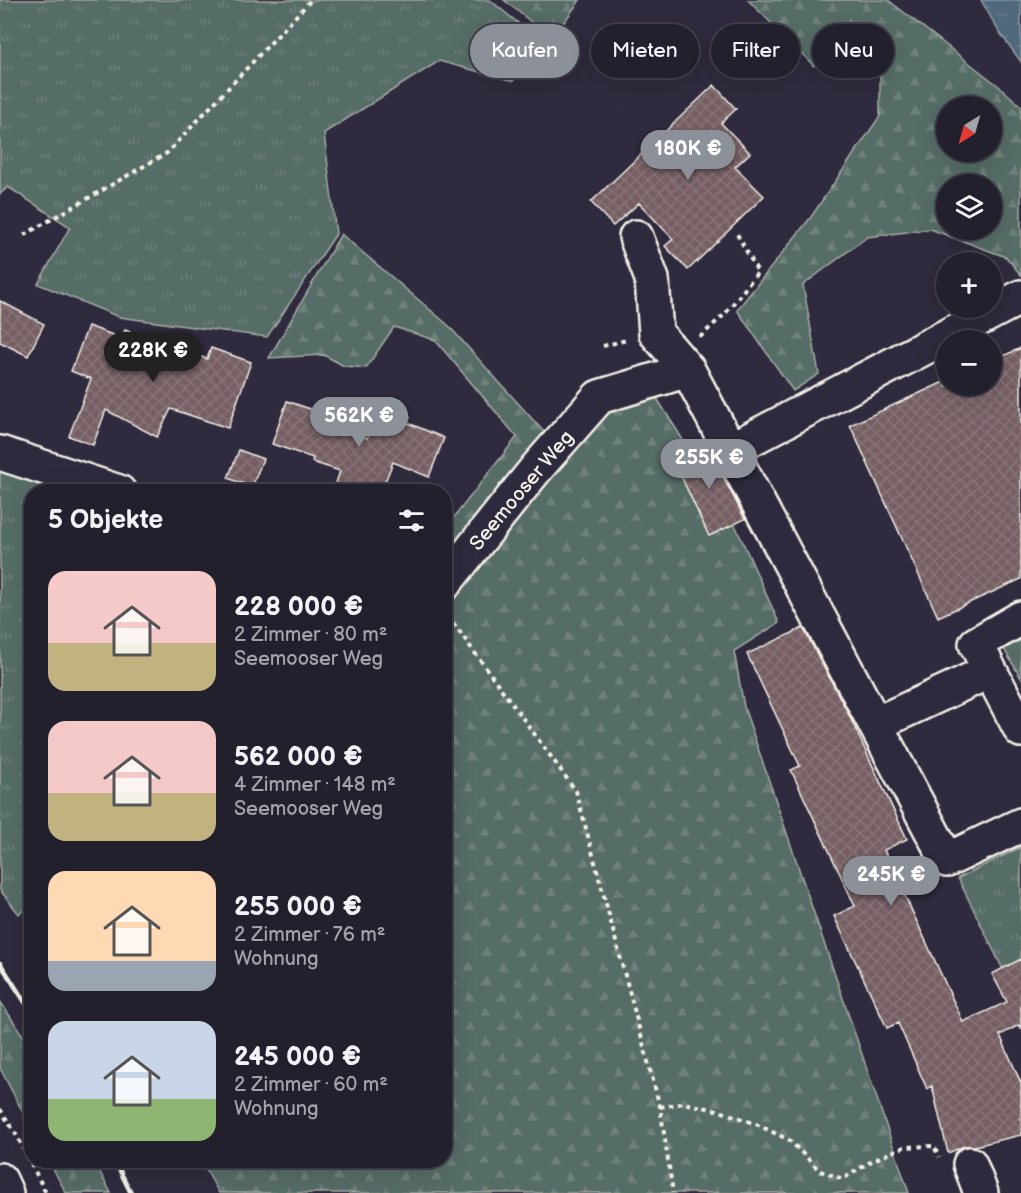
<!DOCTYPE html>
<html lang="de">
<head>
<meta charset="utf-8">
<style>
  body { margin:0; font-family:"Balsamiq Sans",sans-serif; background:#2f2d3a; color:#f1f3f6; height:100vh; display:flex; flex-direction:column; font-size:22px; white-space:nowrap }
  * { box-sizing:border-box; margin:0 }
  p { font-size:20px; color:#a3a3aa }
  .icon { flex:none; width:33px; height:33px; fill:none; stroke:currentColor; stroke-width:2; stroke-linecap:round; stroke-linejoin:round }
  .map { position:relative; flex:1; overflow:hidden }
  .drawer { position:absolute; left:24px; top:484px; width:428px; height:684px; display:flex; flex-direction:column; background:#23202e; border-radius:24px; box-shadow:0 6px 24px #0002,0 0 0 2px #403e4a }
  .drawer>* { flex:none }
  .top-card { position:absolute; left:470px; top:24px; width:460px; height:54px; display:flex; gap:12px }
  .needle { width:39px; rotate:217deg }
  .controls { position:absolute; left:936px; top:96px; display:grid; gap:12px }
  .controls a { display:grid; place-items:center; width:66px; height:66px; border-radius:50%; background:#23202e; box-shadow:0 6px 24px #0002,0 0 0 2px #403e4a; font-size:30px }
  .price { position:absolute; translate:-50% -51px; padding:0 14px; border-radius:21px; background:#8c9099; color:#fff; font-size:20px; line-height:39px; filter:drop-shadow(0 2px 3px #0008) }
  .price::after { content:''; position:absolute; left:50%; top:36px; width:18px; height:14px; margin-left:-9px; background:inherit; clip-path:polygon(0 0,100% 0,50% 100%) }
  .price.current { background:#222; color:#fff }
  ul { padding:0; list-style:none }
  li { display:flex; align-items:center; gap:18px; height:150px; padding:0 24px }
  li span { display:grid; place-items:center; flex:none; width:168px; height:120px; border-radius:18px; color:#555 }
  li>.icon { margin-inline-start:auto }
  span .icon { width:72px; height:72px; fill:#fffc; stroke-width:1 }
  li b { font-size:26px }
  h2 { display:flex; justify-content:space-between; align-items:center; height:72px; padding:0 24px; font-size:26px }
  .chip { padding:0 21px; border-radius:27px; background:#23202e; box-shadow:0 6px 24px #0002,0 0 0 2px #403e4a; font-size:21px; line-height:54px }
  .chip.current { background:#8c9099; color:#fff }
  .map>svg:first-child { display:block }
  .grass { fill:url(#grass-tufts); stroke:#a6aea7; stroke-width:1.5 }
  .forest { fill:url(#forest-firs); stroke:#a6aea7; stroke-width:1.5; fill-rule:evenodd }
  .water { fill:url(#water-ripples); stroke:#929ea7; stroke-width:1.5 }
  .building { fill:url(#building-cross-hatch); stroke:#f4f1e8; stroke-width:1.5 }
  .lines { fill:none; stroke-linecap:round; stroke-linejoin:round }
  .minor-casing { stroke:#f4f1e8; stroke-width:38 }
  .major-casing { stroke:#f4f1e8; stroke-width:38 }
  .path { stroke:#f4f1e8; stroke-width:4; stroke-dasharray:4.5 4.5; stroke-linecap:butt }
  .minor { stroke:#2f2a3d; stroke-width:33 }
  .major { stroke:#2f2a3d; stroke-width:33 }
  .rail { stroke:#f4f1e8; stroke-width:4.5 }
  .labels { text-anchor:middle; stroke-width:4.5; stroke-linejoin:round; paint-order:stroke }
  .street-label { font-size:20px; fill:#f4f1e8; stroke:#2f2a3d }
</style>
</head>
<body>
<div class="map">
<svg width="1021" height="1193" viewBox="0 0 1021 1193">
  <defs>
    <pattern id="grass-tufts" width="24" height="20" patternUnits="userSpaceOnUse" patternTransform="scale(1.5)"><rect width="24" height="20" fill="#576c66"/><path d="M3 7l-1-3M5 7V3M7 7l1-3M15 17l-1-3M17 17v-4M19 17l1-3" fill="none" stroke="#70817c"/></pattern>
    <pattern id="forest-firs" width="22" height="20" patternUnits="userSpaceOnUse" patternTransform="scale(1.5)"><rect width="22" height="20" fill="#576c66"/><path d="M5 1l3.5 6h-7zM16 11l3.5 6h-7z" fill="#70817c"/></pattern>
    <pattern id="water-ripples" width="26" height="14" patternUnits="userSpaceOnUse" patternTransform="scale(1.5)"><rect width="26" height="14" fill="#50677b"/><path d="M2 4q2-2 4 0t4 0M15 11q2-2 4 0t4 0" fill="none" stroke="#6a7d8e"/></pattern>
    <pattern id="building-cross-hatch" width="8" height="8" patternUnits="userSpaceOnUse" patternTransform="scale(1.5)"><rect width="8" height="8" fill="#755e63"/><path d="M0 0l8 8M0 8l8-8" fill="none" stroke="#897679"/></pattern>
  </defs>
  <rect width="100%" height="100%" fill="#2f2a3d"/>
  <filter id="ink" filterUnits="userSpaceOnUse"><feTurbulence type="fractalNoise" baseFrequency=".0167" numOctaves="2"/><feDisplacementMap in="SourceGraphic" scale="12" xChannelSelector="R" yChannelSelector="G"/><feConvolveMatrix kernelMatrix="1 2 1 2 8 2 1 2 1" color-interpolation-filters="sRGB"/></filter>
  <g filter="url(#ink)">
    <path class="grass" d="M0,0h490l51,42 -28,39 -74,-20 -115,72 12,101 -69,103 -148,-20 -81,-33 32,-57 -62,-40 -8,7z
      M0,466l83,26h-51l-1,412 -12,10 -19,-24z
      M1021,640v38l-17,-29z
      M1021,847v159l-63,-128z"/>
    <path class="forest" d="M504,0h76l-28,39z
      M748,0h140l112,87 21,19v169l-15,-18 -76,-28 -63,8 -64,48 16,89 -26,17 -56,-81 74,-93 69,-101v-71l-32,-18 -34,39zM946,106h46v46h-46zM946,184h46v46h-46z
      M341,234l107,91 103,115 102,-48 79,126 47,105 -45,28 10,56 165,486h-690l-18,-32h243v-631l73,-93 -82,-97 -41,-13 -28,41 -22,-2 -20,-11 -55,3z
      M0,1001l31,47v80l-31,-60z
      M49,1161h45l17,32h-45z"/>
    <path class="water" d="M981,0h40v62l-23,-32z"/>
    <path class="building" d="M714,85l22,24 -15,14 29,30 -15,14 29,29 -76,74 -23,-24 8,-7 -34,-36 -26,23 -22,-24z
      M0,301l44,23 -16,32 -28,-14z
      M88,326l33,12 4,-8 60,23 1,-2 21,8 4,-11 40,14 -23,66 -57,-19 -14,28 -51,-27 -13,35 -24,-9 22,-57 -20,-8z
      M1021,348v231l-83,38 -88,-192 96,-44v5h46v-25z
      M287,401l26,9 -2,9 56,19 7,-17 6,3 7,-16 23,9 -2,6 36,15 -15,39 -36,-15 -12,30h-48l7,-21 -28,-9 1,-4 -41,-14z
      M706,444l39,75 -36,17 -36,-77z
      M239,450l24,9 -11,28 -24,-9z
      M803,628l44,83 60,128 -23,11 79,172 44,-20 -15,-28 29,-15v70l-2,-4 -19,10 21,48v52l-46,11h-11l-16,7 -16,-67 -5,3 -29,-66 -11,5 -53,-112 21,-10 -64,-136 9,-4 -53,-112z"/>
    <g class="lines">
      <g class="minor-casing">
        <path id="minor" d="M636,237l16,42 4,54 32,37 259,490 74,-35
          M730,450l291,-153
          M0,453l119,39
          M444,584l91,-114 64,-73 89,-27
          M1021,618l-45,26 45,86
          M876,724l114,-53
          M970,1164l11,29"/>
      </g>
      <g class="major-casing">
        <path id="major" d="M0,1180l6,13"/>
      </g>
      <path class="path" d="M24,235l143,-82 144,-153
        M700,337l25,-23 33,-42 -21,-38
        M603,346l23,-6
        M448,616l128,175 84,316 13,86
        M660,1107l23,-4 34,7 39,14 33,16 31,31 23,8 30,-19 31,-13 30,-1 5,11
        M0,1109l17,27 29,57"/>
      <use href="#minor" class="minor"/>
      <use href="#major" class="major"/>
      <path class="rail" d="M0,963l32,50
        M115,1161l16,32"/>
    </g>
  </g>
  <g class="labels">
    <g class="street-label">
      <text transform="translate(521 490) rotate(-50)" y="7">Seemooser Weg</text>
    </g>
  </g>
</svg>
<div class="controls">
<a><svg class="needle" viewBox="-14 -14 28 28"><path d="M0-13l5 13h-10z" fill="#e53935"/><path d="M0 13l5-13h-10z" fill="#a3a3aa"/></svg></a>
<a><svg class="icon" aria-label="layers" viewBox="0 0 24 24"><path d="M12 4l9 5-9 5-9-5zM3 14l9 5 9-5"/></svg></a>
<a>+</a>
<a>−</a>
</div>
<b class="price" style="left:688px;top:181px">180K €</b>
<b class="price current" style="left:153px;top:383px">228K €</b>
<b class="price" style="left:359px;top:448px">562K €</b>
<b class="price" style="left:709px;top:490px">255K €</b>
<b class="price" style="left:891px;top:907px">245K €</b>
<div class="top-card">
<a class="chip current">Kaufen</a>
<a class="chip">Mieten</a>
<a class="chip">Filter</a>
<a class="chip">Neu</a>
</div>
<section class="drawer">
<h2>5 Objekte<svg class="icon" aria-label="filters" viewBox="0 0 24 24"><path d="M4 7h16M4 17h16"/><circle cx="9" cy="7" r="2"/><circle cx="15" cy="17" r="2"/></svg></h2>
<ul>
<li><span style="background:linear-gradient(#f6c9c9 60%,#c2b280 0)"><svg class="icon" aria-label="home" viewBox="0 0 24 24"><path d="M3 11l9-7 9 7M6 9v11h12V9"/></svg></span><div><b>228 000 €</b><p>2 Zimmer · 80 m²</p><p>Seemooser Weg</p></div></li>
<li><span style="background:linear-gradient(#f6c9c9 60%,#c2b280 0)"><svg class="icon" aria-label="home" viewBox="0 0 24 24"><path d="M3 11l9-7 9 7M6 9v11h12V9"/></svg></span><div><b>562 000 €</b><p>4 Zimmer · 148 m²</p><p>Seemooser Weg</p></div></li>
<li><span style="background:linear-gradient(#ffd9b3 75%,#9aa5b1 0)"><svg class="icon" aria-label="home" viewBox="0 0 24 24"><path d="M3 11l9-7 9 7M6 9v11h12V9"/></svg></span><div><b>255 000 €</b><p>2 Zimmer · 76 m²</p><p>Wohnung</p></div></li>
<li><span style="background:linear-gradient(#c9d6e8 65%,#8fb573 0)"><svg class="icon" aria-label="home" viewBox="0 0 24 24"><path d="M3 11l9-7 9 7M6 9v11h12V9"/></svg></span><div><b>245 000 €</b><p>2 Zimmer · 60 m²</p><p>Wohnung</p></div></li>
</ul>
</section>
</div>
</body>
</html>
